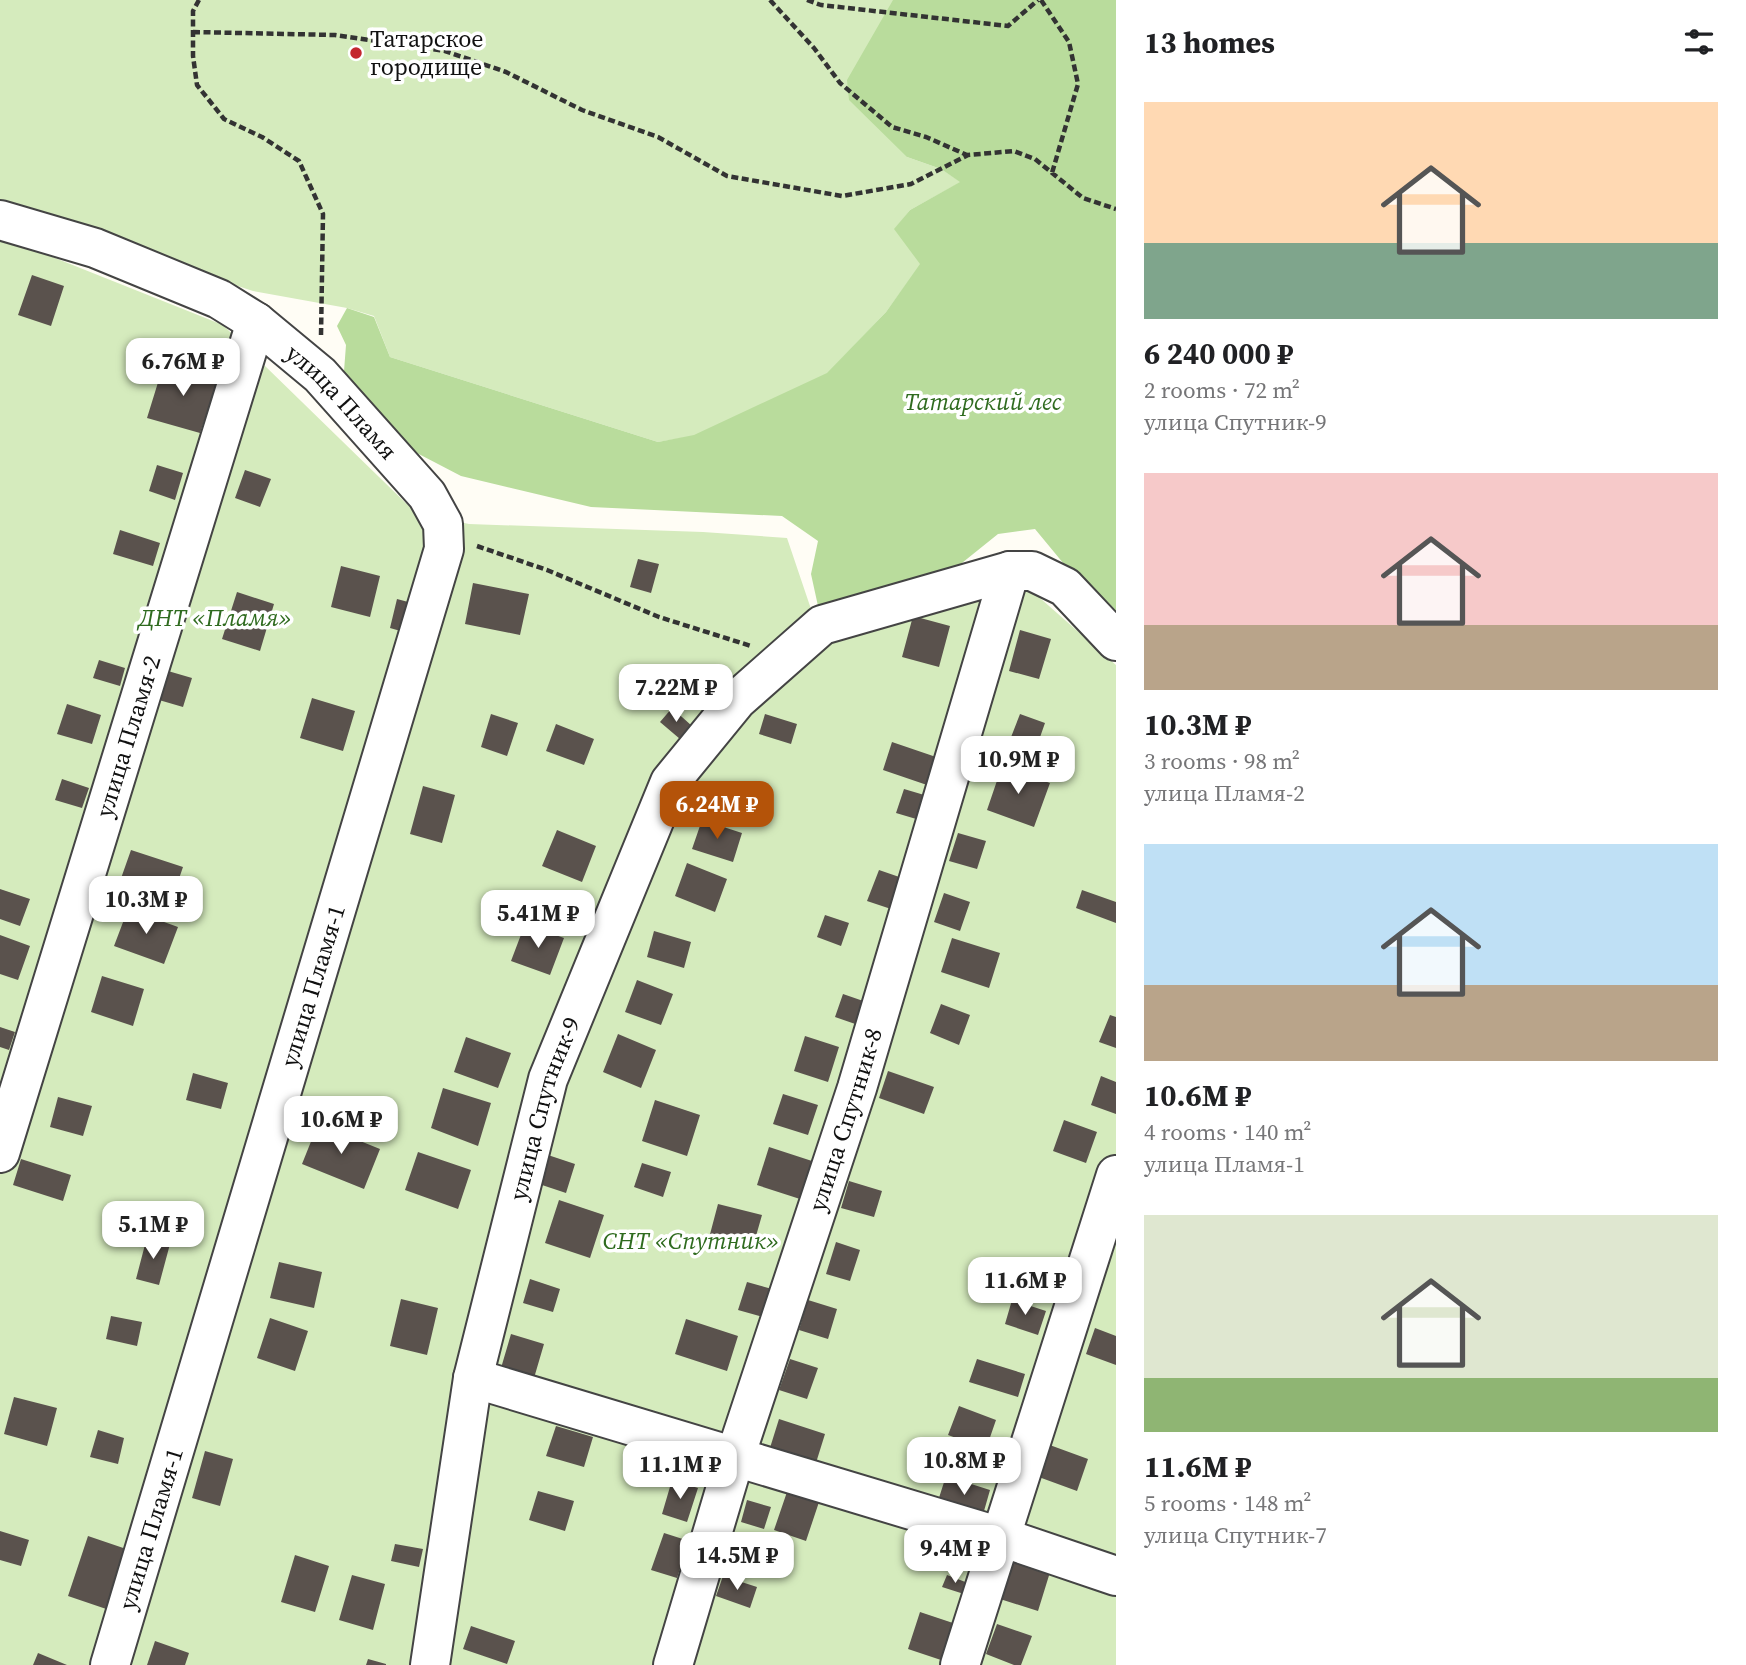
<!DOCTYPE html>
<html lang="en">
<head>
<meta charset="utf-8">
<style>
  body { margin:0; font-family:"Source Serif 4",serif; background:#f2f2f2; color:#202124; height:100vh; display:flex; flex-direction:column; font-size:26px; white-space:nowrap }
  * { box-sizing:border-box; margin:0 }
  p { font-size:23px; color:#757577 }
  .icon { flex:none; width:38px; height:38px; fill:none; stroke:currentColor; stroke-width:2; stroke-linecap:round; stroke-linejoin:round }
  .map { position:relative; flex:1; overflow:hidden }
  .sheet { display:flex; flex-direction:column; background:#fff; width:630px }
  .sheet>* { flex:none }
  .price { position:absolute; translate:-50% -60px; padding:0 16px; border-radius:14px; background:#fff; color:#222; font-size:23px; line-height:46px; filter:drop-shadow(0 2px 4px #0008) }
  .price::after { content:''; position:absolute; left:50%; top:42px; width:21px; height:16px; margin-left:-10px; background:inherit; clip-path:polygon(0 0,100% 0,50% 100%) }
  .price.on { background:#b45309; color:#fff }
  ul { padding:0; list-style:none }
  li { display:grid; align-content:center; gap:14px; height:371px; padding:0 28px }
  li span { display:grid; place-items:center; height:217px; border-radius:0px; color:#555 }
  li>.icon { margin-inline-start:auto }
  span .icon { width:126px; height:126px; fill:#fffc; stroke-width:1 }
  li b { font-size:30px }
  h2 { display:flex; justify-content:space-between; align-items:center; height:84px; padding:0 28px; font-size:30px }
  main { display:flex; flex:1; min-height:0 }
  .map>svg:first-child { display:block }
  .green { fill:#d5ebbd }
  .forest { fill:#b9dc9c }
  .building { fill:#5a524d }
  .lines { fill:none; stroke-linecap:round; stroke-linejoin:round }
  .minor-casing { stroke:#444; stroke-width:42 }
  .path { stroke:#333; stroke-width:4.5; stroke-dasharray:7 3.5; stroke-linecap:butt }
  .minor { stroke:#fff; stroke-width:38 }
  .poi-dot { fill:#c4262e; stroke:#fff; stroke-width:2.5 }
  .labels { text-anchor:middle; stroke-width:7; stroke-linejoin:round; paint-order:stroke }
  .poi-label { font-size:24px; fill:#111; stroke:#fff; text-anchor:start }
  .park-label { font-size:24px; font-style:italic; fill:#2f6b1f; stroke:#fff }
  .street-label { font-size:24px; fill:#111; stroke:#fff }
</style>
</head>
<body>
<main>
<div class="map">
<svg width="1116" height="1665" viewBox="0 0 1116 1665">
  <rect width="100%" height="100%" fill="#fffdf5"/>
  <path class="green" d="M0,0h893l14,157 34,12 20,13 -51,28 -15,19 26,35 -35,48 -59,62 -133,62 -36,6 -268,-85 -16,-41 -27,-8 -94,-17 -253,-83z
    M0,236l223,89 193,188 53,11 234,8 84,6 24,71 23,32 151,-49 47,-1 84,74v1000h-1116z"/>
  <path class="forest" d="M893,0h223v627l-81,-98 -37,5 -51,41 -100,34 -29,-3 -7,-32 7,-33 -36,-25 -191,-9 -130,-31 -71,-37 -38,-39 -8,-29 2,-26 -9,-19 10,-18 27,9 16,40 268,85 36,-7 133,-62 59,-61 34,-48 -26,-35 16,-19 50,-28 -19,-13 -34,-12 -58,-57 -2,-20z"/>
  <path class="building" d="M32,275l32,11 -13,40 -33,-11z
    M164,363l55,14 -19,56 -53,-15z
    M157,465l26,8 -8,27 -26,-9z
    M245,470l26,9 -11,28 -25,-9z
    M120,530l40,13 -7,23 -40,-12z
    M638,559l21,5 -8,29 -21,-6z
    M341,566l39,10 -10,41 -39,-10z
    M473,583l56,11 -9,41 -55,-11z
    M237,592l37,12 -14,47 -38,-12z
    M397,599l15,4 -8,29 -14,-4z
    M913,616l37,10 -11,41 -37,-10z
    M1020,630l31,9 -12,40 -30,-8z
    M99,660l26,8 -5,18 -27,-8z
    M168,671l24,7 -9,29 -24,-7z
    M312,698l43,13 -12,40 -43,-13z
    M67,704l34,11 -9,29 -35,-10z
    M672,708l20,18 -12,13 -20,-17z
    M491,714l27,9 -11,33 -26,-9z
    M765,714l32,10 -6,20 -32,-10z
    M1020,714l25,9 -13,37 -26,-10z
    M556,724l38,15 -10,26 -38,-14z
    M892,742l44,15 -9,28 -44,-15z
    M1002,766l48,17 -16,44 -47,-17z
    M62,779l27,9 -7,20 -27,-8z
    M423,786l32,9 -13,48 -32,-9z
    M904,789l27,8 -8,24 -27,-8z
    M702,820l40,13 -9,29 -41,-13z
    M557,830l39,16 -14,36 -40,-16z
    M958,833l28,8 -9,28 -28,-8z
    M131,850l52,17 -12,35 -52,-18z
    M687,863l40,16 -12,33 -40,-16z
    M879,870l29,10 -11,31 -30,-10z
    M0,889l30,10 -10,27 -20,-7z
    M1082,890l34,12v21l-40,-15z
    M944,893l26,9 -10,29 -26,-9z
    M128,909l50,18 -14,37 -50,-18z
    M825,915l24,8 -8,23 -24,-9z
    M525,924l39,14 -14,37 -39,-14z
    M654,931l37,11 -7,26 -37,-11z
    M0,935l30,11 -12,34 -18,-6z
    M952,938l48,15 -11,35 -48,-16z
    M102,976l42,13 -11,37 -42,-14z
    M637,980l36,14 -12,31 -36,-13z
    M843,994l26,9 -8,23 -26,-9z
    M941,1004l29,11 -11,30 -29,-12z
    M1110,1015l6,2v31l-17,-6z
    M0,1027l15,5 -6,18 -9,-3z
    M618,1034l38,16 -15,38 -38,-16z
    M805,1036l34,11 -11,35 -34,-11z
    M466,1037l45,16 -13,35 -44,-16z
    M888,1071l46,16 -10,27 -45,-16z
    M193,1073l35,10 -7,26 -35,-9z
    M1101,1076l15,6v32l-25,-9z
    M443,1088l48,15 -13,43 -47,-18z
    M783,1094l35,11 -10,30 -35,-11z
    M58,1097l34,9 -9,30 -33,-9z
    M655,1100l45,15 -13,41 -45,-15z
    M1064,1120l33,12 -11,31 -33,-12z
    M318,1124l62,25 -16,40 -62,-25z
    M769,1147l43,14 -12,38 -43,-14z
    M418,1152l53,18 -13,39 -53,-19z
    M548,1155l27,9 -9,29 -27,-9z
    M21,1159l50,16 -8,26 -50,-16z
    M642,1163l29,9 -8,25 -29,-10z
    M849,1181l33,10 -8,26 -33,-9z
    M559,1200l45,15 -14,43 -45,-15z
    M718,1204l44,11 -10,35 -43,-12z
    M147,1237l23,7 -11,41 -23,-6z
    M836,1242l24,8 -10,31 -24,-7z
    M279,1262l43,10 -8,36 -44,-10z
    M530,1279l30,10 -7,23 -30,-9z
    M747,1282l25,7 -9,28 -25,-7z
    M401,1299l37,9 -11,47 -37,-9z
    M808,1300l29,9 -9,30 -29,-9z
    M1012,1300l34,11 -8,24 -33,-11z
    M111,1316l31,6 -5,24 -31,-7z
    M270,1318l38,13 -13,40 -38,-13z
    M686,1319l52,17 -11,35 -52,-17z
    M1095,1328l21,8v29l-30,-11z
    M511,1334l33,10 -10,34 -33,-10z
    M790,1359l28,9 -11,31 -28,-9z
    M977,1359l48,15 -7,23 -49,-15z
    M14,1397l43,11 -10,38 -43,-12z
    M959,1406l37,14 -10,29 -38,-14z
    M779,1419l46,15 -10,32 -46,-15z
    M556,1426l37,11 -9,30 -38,-11z
    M98,1430l26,8 -6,26 -28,-7z
    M1047,1444l41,15 -11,32 -41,-15z
    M205,1451l28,8 -13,47 -28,-8z
    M946,1476l44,14 -8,28 -45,-14z
    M672,1480l26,8 -11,34 -25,-8z
    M788,1489l32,10 -14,42 -32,-11z
    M538,1491l36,10 -9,30 -36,-11z
    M747,1500l24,7 -7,22 -23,-7z
    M0,1531l29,9 -8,26 -21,-6z
    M664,1533l25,8 -12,37 -26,-8z
    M88,1536l50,17 -20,60 -50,-17z
    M395,1544l28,5 -4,18 -28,-6z
    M295,1555l34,11 -14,46 -34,-10z
    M1014,1557l37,12 -13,42 -38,-12z
    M352,1575l33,9 -12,46 -34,-10z
    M947,1575l21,8 -4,11 -22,-7z
    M723,1576l34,11 -7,21 -34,-12z
    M920,1612l33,11 -12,37 -33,-11z
    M997,1624l35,12 -11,29h-7l-28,-11z
    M471,1626l44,15 -8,23 -44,-15z
    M155,1641l34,12 -4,12h-38z
    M38,1653l29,12h-34z
    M368,1659l18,5v1h-20z"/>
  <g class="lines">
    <g class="minor-casing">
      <g id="minor">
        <path id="s1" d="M0,220l95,28 124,51 37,23 64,53 107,120 16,29 1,25 -334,1116"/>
        <path id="s2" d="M0,1153l256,-831"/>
        <path d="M473,1378l528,159 115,39"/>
        <path id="s3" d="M430,1665l43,-287 75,-299 122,-297 67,-82 85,-75 188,-54h22l33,16 51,54"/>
        <path id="s4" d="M673,1665l62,-208 122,-369 153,-517"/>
        <path d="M960,1665l156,-490"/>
      </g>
    </g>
    <path class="path" d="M199,0l-6,11v45l4,29 27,34 38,18 37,24 24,53 -2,122
      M770,0l44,48 26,35 52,44 34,10 41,18
      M807,0l14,5 187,21 30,-26
      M1041,0l28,42 9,42 -26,89
      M193,32l142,3 110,16 61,21 76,38 76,27 69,39 115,20 69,-12 57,-29 46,-4 21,8 48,39 33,11
      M477,546l70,24 112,47 92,29"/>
    <use href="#minor" class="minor"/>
  </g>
  <circle class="poi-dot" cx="356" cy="53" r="7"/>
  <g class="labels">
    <g class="poi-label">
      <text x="370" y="47">Татарское<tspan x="370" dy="28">городище</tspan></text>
    </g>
    <g class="park-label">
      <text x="983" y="410">Татарский лес</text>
      <text x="215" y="626">ДНТ «Пламя»</text>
      <text x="691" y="1249">СНТ «Спутник»</text>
    </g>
    <g class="street-label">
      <text dy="8" stroke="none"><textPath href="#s1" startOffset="394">улица Пламя</textPath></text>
      <text dy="8" stroke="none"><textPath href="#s2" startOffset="436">улица Пламя-2</textPath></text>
      <text transform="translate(313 986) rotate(-73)" y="8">улица Пламя-1</text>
      <text dy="8" stroke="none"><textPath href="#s3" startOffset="569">улица Спутник-9</textPath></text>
      <text dy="8" stroke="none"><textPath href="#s4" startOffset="572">улица Спутник-8</textPath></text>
      <text transform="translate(151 1529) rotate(-73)" y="8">улица Пламя-1</text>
    </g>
  </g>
</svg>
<b class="price" style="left:183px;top:398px">6.76M ₽</b>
<b class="price" style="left:676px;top:724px">7.22M ₽</b>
<b class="price" style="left:1018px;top:796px">10.9M ₽</b>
<b class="price on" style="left:717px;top:841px">6.24M ₽</b>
<b class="price" style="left:146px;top:936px">10.3M ₽</b>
<b class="price" style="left:538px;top:950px">5.41M ₽</b>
<b class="price" style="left:341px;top:1156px">10.6M ₽</b>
<b class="price" style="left:153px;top:1261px">5.1M ₽</b>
<b class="price" style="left:1025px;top:1317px">11.6M ₽</b>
<b class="price" style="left:964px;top:1497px">10.8M ₽</b>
<b class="price" style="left:680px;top:1501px">11.1M ₽</b>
<b class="price" style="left:955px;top:1585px">9.4M ₽</b>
<b class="price" style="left:737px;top:1592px">14.5M ₽</b>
</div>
<section class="sheet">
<h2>13 homes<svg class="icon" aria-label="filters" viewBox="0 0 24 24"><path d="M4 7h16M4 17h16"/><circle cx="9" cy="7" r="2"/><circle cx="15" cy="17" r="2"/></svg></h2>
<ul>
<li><span style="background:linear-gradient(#ffd9b3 65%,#7fa58c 0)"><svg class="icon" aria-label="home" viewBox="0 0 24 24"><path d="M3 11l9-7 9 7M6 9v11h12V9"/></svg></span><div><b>6 240 000 ₽</b><p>2 rooms · 72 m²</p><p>улица Спутник-9</p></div></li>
<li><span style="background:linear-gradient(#f6c9c9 70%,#b9a48a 0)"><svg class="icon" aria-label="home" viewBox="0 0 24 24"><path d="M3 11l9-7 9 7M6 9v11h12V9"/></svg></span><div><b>10.3M ₽</b><p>3 rooms · 98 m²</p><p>улица Пламя-2</p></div></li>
<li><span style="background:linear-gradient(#bfe0f5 65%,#b9a48a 0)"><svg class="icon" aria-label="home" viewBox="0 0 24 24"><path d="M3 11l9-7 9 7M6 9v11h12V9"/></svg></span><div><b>10.6M ₽</b><p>4 rooms · 140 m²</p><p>улица Пламя-1</p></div></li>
<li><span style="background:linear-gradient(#dfe7d0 75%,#8fb573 0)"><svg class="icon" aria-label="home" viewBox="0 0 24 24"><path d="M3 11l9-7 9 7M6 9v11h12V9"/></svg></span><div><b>11.6M ₽</b><p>5 rooms · 148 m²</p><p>улица Спутник-7</p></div></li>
</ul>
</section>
</main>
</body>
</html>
